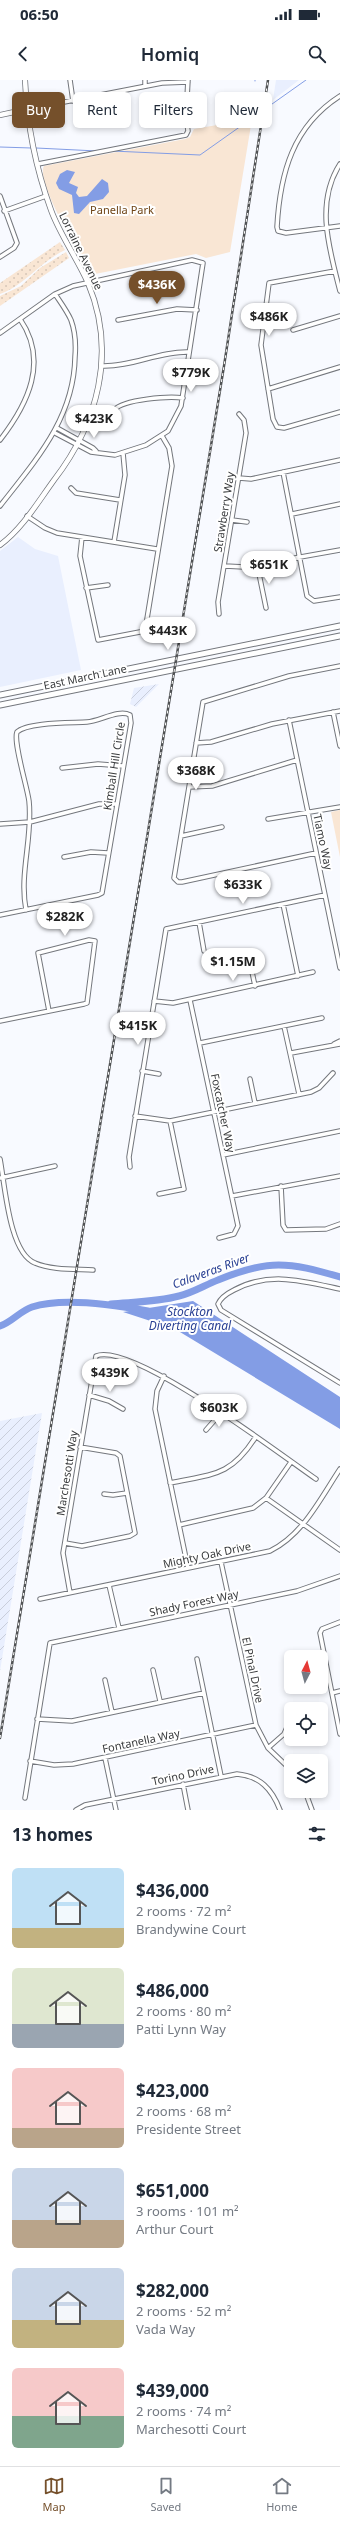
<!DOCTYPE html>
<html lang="en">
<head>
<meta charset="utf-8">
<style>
  body { margin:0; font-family:"Noto Sans",sans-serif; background:#f6f6f7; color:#1f2937; height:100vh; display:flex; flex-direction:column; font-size:15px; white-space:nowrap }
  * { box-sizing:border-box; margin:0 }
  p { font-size:13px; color:#747a83 }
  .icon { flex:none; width:22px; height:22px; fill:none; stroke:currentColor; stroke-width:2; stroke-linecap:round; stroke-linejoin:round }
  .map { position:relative; height:1730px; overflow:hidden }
  .drawer { display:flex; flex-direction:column; background:#fff; flex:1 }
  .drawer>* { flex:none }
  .hud { position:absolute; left:12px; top:12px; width:316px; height:36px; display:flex; gap:8px }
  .needle { width:26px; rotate:6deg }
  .fabs { position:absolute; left:284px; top:1570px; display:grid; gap:8px }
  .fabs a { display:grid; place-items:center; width:44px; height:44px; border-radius:6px; background:#fff; box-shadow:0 2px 6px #0003; font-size:20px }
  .price { position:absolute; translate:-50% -34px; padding:0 9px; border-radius:14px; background:#fff; color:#222; font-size:13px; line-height:26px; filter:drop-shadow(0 1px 2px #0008) }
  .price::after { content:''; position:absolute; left:50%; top:24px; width:12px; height:9px; margin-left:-6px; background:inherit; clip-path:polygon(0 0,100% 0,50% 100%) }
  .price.current { background:#75502b; color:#fff }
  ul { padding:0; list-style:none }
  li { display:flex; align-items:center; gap:12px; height:100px; padding:0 12px }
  li span { display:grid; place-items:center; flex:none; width:112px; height:80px; border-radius:6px; color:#555 }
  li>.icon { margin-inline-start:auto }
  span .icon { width:48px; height:48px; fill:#fffc; stroke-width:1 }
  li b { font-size:17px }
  h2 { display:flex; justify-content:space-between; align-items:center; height:48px; padding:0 12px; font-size:17px }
  .chip { padding:0 14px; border-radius:6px; background:#fff; box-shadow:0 2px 6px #0003; font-size:14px; line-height:36px }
  .chip.current { background:#75502b; color:#fff }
  .status { display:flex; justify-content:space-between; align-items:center; height:28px; padding:0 20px; background:#fff; direction:ltr }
  .status svg { height:11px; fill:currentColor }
  header { display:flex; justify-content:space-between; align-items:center; height:52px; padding:0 12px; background:#fff; font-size:18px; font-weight:600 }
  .tabs { display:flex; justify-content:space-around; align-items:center; height:56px; border-top:1px solid #e0e1e3; background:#fff; font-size:11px; color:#747a83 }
  .tabs a { display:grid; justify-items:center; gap:2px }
  .tabs .current { color:#75502b }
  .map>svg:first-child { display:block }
  .built { fill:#e9effe }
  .industrial { fill:url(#industrial-furrows) }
  .grass { fill:url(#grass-dots) }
  .green { fill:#f9e6d4 }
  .water { fill:#839de5 }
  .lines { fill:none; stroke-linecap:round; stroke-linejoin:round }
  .stream { stroke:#839de5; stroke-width:1 }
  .river { stroke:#839de5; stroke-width:7 }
  .minor-casing { stroke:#74777d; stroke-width:5.5 }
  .tertiary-casing { stroke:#74777d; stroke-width:6 }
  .secondary-casing { stroke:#74777d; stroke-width:7 }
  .minor { stroke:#fff; stroke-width:3.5 }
  .tertiary { stroke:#fff; stroke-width:4.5 }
  .secondary { stroke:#fff; stroke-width:5 }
  .rail-casing { stroke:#4f5153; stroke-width:2.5 }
  .rail { stroke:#fff; stroke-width:1; stroke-dasharray:3; stroke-linecap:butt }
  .labels { text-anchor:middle; stroke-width:4; stroke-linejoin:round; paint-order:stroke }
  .park-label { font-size:11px; fill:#6f4516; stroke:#fff }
  .street-label { font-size:11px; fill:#383a3c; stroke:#fff }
  .water-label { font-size:12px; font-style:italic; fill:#2a4194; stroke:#fff }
</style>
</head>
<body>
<div class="status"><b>06:50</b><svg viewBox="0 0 49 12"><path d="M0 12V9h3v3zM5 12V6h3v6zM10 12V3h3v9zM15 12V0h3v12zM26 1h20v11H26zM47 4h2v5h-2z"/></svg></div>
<header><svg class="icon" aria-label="back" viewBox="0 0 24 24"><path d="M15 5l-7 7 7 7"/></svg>Homiq<svg class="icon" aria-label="search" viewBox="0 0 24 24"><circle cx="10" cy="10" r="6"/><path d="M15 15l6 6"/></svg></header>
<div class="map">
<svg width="340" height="1730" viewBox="0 0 340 1730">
  <defs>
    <pattern id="industrial-furrows" width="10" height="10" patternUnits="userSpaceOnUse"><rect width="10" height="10" fill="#e9effe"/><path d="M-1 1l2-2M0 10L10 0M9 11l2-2" fill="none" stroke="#c9cedb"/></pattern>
    <pattern id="grass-dots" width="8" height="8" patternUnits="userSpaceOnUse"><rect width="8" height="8" fill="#f9e6d4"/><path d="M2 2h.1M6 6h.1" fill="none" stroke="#d6c6b7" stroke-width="1.8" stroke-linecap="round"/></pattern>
  </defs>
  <rect width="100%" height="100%" fill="#f8faff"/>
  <path class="built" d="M276,0h23l-26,20z
    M18,457l17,12 23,7 23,114 -81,17v-136z"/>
  <path class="industrial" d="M159,604l-23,23 -6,-3 4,-16z
    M42,1333l-42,258v-250z"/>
  <path class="grass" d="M60,162l5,8c-25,12 -41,36 -65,44v-11z
    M66,172l3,6 -69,48v-10l21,-10 19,-18z"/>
  <path class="green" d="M252,39l-22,133 -24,6 -10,-4 -106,21c-8,-17 -55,-94 -46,-109l141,-27 5,-2 4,-8z
    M340,730v47l-9,-45z"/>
  <path class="water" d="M67,90l8,2 -6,11 9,4 -2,6 3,4 8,-1 15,-17 6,4 1,9 -6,7 -13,3 -11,12 -5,-1 -2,-18 -13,-6 -3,-6 4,-9z
    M193,1221l147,96v32l-165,-100 -52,-17z"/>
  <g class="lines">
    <path class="stream" d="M255,1v-1
      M0,67l31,1
      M36,68l61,3
      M112,71l88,4 106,-75"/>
    <path class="river" d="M111,1224c22,-2 46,-2 68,-8 13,-3 26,-11 39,-16 50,-21 71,-18 122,-3
      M0,1246c12,-4 20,-15 32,-19 31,-10 84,-2 116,4"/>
    <g class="minor-casing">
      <path id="minor" d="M70,0l3,21
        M145,0v6
        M340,16c-47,30 -60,77 -63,131l1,4 8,2 54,-7
        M28,29l134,-26 26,-1
        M38,84l148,-29 2,-4 -2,-15 2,-36
        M340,84c-25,39 -11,84 0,127
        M0,116l17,47 -3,5 -14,9
        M4,131l42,-15
        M335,191l-66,12 -8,62 12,74 4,8 7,1 56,-16
        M118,240l59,-11 20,1
        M293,250l47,-14
        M0,253l55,-39 18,-8 119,-26 11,3 -22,143 -13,25 -22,14 -31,10 -24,-3 -36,-19
        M102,286c29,1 58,-15 87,-14
        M268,309l72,-22
        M114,330c10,-11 55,-14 69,-12
        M57,348l36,20 3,3
        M0,360c28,-36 49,-79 20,-121
        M283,392l24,124 7,5 26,-4
        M239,398l12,1 89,-19
        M71,408l5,5 44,7
        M0,426c36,-46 74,-88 75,-149 1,-12 0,-26 -4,-37 -4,-9 -10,-17 -16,-26
        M292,434l48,-10
        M27,436l18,12 12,5 100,16
        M232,440l15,2
        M82,457l-2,19 18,84 47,-9 27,-165 -3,-18 -7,-12
        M114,462l11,-67 -2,-22
        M257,484l9,44
        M225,486l19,1 96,-17
        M86,508l22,-3
        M219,534l-1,-12 28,-169 -2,-13 -5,-6
        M333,632l7,34
        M289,640l51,248
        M196,663l15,-1 61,-18 68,-13
        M62,688l36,-4 25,2
        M189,707l23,-1 85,-26
        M268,739l72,-12
        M0,744l30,-2 69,-18h18
        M181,756l41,-9
        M316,773l-134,29h-4l-4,-4 29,-176 86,-26 51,-10
        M64,777l27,-5 17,1
        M283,824l15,72
        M0,835l98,-20 4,-2 29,-170 -1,-8c-11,-6 -30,6 -43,7 -15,1 -60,0 -70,10 -4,10 10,54 12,69 4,37 -10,72 -3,109
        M199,842l5,29
        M249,878l6,28
        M190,920l48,226 -4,8 -15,4
        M154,921l19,2 140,-31
        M0,941l84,-17 3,-1 8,-62 -6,-1 -51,13 11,58
        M284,946l15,68
        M200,963l122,-25
        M334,964l6,-3
        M291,973l49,-9
        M142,991l17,3
        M250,999l5,24
        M135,1036l35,5 141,-29 8,-4 14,-15
        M223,1075l117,-24
        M0,1079c5,26 9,94 35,104 16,7 40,6 58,7
        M130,1087l-1,-10 37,-228 159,-34
        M0,1098l55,-12
        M281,1106l2,39 3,5 40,-1 14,-5
        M159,1114l25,-5 -14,-68
        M232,1116l108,-20
        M340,1209c-37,-8 -71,-18 -106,1 -6,3 -13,7 -16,14l3,6 119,73
        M164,1296l-7,15 -2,18 33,159
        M89,1315l20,6 14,8
        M206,1350l14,-16
        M170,1403c42,-9 60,-6 85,-45
        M104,1414l9,1 14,-2
        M266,1418l74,52
        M179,1445l74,-17 13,-10 25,-36
        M65,1463l17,3 48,-10 5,-3 -15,-77 -4,-3 -36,-6
        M221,1482l35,163 12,23 23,22
        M109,1505l10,43
        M70,1513l-7,-40 33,-197c36,-15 185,99 220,123
        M40,1519l230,-48c33,-16 50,-52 70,-82
        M340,1542l-18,7 -2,4 20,101
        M197,1579l24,117
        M153,1590l7,31
        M105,1600l7,32
        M332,1613l8,-2
        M37,1639l35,2 132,-28
        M268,1668l16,-14 7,-16
        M105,1678l11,52
        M30,1681l24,4 19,-1 183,-39
        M183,1704l5,26
        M305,1711l7,19
        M25,1718l25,-155 247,-52 43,-15
        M76,1730l9,-5 152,-31c23,2 35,15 43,36"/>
    </g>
    <g class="tertiary-casing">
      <path id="tertiary" d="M0,35l28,-6
        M0,465c22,-16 38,-43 54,-65 44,-57 63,-128 34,-197 -11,-25 -28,-48 -37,-73 -15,-41 -24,-87 -26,-130"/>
    </g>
    <g class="secondary-casing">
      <path id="secondary" d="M0,615l340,-69
        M0,625l340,-69"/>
    </g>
    <use href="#minor" class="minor"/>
    <use href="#tertiary" class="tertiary"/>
    <use href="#secondary" class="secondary"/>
    <g class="rail-casing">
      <path id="rail" d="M0,1658l224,-1372 44,-286"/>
    </g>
    <use href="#rail" class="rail"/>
  </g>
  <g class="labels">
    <g class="park-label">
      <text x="122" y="134">Panella Park</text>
    </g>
    <g class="street-label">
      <text transform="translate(81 171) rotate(64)" y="4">Lorraine Avenue</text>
      <text transform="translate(224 432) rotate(-81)" y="4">Strawberry Way</text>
      <text transform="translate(85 597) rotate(-12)" y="4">East March Lane</text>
      <text transform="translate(114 686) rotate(-81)" y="4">Kimball Hill Circle</text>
      <text transform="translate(323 762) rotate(78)" y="4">Tiamo Way</text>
      <text transform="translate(223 1033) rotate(78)" y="4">Foxcatcher Way</text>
      <text transform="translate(67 1393) rotate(-81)" y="4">Marchesotti Way</text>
      <text transform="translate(207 1475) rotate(-12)" y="4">Mighty Oak Drive</text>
      <text transform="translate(194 1523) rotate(-12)" y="4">Shady Forest Way</text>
      <text transform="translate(253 1590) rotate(78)" y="4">El Pinal Drive</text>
      <text transform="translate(141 1661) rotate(-12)" y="4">Fontanella Way</text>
      <text transform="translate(183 1695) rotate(-12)" y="4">Torino Drive</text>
    </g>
    <g class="water-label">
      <text transform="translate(211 1191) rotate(-20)" y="4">Calaveras River</text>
      <text x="190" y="1236">Stockton<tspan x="190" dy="14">Diverting Canal</tspan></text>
    </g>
  </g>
</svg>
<div class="fabs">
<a><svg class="needle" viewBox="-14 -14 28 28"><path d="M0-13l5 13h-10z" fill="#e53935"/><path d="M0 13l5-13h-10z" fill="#747a83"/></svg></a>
<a><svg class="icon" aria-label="locate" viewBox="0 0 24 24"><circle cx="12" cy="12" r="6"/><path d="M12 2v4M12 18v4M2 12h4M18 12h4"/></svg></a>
<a><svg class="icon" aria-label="layers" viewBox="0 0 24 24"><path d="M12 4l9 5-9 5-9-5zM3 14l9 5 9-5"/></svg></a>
</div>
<b class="price current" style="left:157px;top:225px">$436K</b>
<b class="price" style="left:269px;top:257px">$486K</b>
<b class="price" style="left:191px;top:313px">$779K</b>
<b class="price" style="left:94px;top:359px">$423K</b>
<b class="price" style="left:269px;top:505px">$651K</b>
<b class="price" style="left:168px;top:571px">$443K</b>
<b class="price" style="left:196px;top:711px">$368K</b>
<b class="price" style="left:243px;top:825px">$633K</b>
<b class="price" style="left:65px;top:857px">$282K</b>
<b class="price" style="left:233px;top:902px">$1.15M</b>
<b class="price" style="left:138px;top:966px">$415K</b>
<b class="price" style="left:110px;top:1313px">$439K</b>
<b class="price" style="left:219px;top:1348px">$603K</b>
<div class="hud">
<a class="chip current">Buy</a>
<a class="chip">Rent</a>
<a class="chip">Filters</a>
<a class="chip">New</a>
</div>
</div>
<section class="drawer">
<h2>13 homes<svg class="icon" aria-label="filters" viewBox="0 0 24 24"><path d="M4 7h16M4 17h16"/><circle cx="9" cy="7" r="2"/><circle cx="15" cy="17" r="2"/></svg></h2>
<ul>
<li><span style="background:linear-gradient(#bfe0f5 75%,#c2b280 0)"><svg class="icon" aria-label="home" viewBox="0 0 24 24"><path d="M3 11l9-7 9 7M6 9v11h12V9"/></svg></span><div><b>$436,000</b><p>2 rooms · 72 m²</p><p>Brandywine Court</p></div></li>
<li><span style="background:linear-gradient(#dfe7d0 70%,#9aa5b1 0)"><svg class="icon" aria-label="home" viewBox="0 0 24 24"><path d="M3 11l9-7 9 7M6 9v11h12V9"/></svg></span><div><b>$486,000</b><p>2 rooms · 80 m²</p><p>Patti Lynn Way</p></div></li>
<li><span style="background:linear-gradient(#f6c9c9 75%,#b9a48a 0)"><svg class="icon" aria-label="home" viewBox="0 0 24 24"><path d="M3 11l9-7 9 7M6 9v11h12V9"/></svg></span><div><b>$423,000</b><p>2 rooms · 68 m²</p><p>Presidente Street</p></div></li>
<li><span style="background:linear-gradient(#c9d6e8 65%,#b9a48a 0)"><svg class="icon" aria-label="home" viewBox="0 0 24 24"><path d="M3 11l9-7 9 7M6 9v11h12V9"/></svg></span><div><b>$651,000</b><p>3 rooms · 101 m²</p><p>Arthur Court</p></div></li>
<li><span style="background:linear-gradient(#c9d6e8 65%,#c2b280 0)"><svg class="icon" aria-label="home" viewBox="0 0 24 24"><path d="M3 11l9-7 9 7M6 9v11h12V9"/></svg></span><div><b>$282,000</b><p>2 rooms · 52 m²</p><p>Vada Way</p></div></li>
<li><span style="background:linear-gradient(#f6c9c9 60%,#7fa58c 0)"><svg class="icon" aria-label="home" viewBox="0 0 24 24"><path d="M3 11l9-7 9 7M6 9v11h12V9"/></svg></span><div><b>$439,000</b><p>2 rooms · 74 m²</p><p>Marchesotti Court</p></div></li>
</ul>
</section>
<nav class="tabs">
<a class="current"><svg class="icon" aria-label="map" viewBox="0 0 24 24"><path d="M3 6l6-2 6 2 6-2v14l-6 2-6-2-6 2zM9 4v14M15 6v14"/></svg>Map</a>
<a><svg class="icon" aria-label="saved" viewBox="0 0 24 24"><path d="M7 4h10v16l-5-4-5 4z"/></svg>Saved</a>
<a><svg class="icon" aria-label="home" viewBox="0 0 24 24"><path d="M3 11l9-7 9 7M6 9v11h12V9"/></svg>Home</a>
</nav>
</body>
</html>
